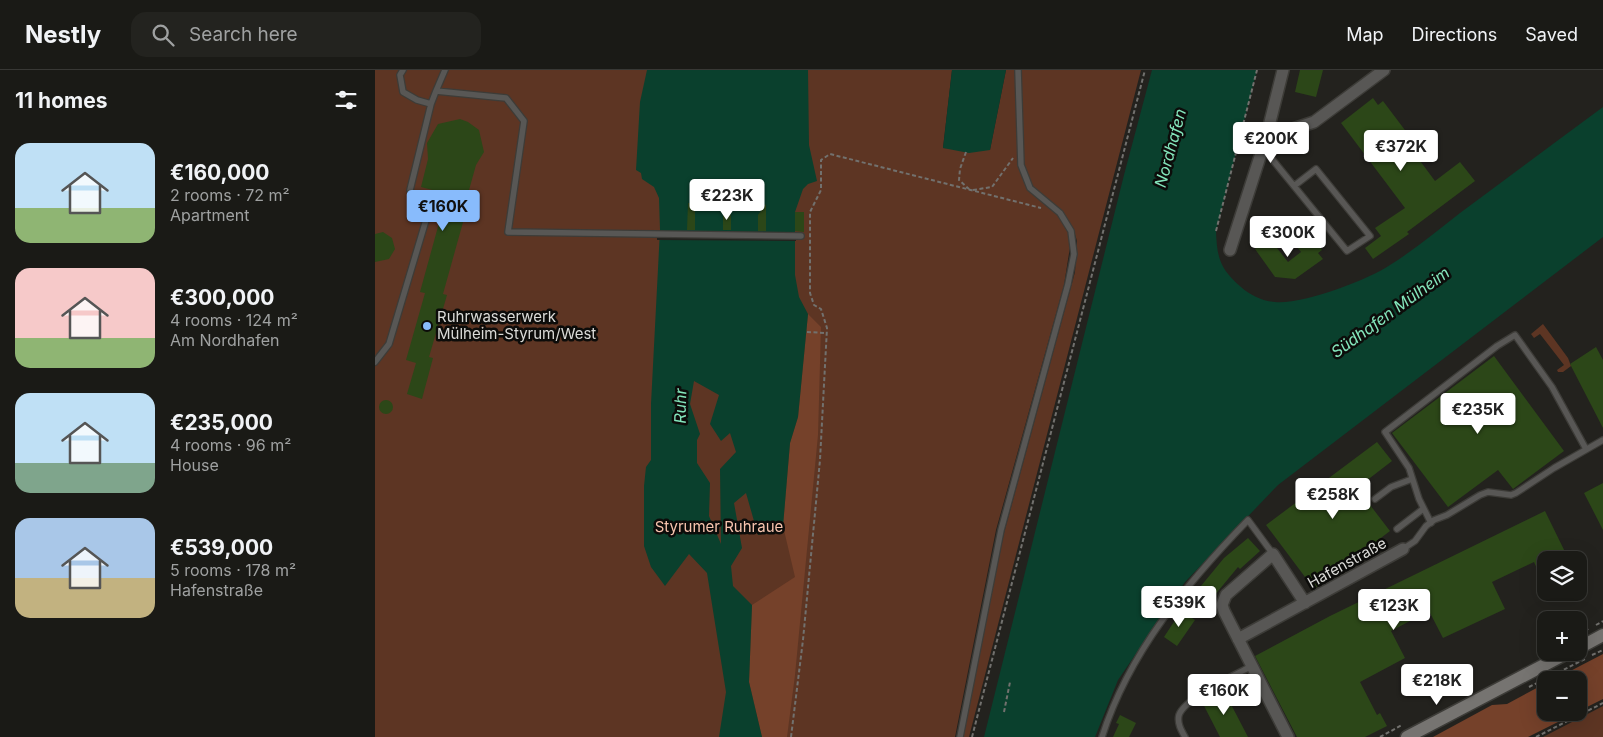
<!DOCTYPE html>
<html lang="en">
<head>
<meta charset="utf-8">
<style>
  body { margin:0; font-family:Inter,sans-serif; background:#23231f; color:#f1f3f6; height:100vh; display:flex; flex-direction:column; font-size:19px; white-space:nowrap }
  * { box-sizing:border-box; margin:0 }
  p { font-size:16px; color:#9fa1a1 }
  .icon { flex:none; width:28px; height:28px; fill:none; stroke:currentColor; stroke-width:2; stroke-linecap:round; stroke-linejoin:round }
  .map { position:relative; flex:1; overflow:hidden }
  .details { display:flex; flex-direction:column; background:#1a1a16; width:375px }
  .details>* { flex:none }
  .tools { position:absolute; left:1162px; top:481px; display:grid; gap:10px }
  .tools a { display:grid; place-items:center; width:50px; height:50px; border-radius:10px; background:#1a1a16; box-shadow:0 5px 20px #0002,0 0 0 1px #383835; font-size:25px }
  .price { position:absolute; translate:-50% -42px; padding:0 11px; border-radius:5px; background:#fff; color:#222; font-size:16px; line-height:32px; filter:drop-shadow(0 1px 2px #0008) }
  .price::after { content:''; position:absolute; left:50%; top:30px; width:15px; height:11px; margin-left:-8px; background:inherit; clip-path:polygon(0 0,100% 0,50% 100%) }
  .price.current { background:#88bbfc; color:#111 }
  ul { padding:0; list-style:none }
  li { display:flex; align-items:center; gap:15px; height:125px; padding:0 15px }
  li span { display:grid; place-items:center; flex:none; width:140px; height:100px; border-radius:15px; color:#555 }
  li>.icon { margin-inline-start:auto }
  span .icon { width:60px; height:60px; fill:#fffc; stroke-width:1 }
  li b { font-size:21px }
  h2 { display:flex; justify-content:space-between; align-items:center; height:60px; padding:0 15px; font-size:21px }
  header { display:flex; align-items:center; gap:30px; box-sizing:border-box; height:70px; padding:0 25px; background:#1a1a16; border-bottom:1px solid #383835 }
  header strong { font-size:24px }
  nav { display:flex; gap:28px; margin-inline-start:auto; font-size:18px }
  .search { width:350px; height:45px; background:#23231f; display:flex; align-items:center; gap:12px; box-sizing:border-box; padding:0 18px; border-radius:15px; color:#9fa1a1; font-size:19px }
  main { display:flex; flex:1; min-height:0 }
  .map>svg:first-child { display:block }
  .green { fill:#5d3523 }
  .forest { fill:#75412a }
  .water { fill:#0a402d; fill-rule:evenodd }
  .pier { fill:#23221e }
  .building { fill:#2c4718 }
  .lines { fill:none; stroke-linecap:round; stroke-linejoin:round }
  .lane-casing { stroke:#3d3c38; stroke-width:8 }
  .street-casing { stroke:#3d3c38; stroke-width:14 }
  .secondary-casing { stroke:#3d3c38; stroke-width:15 }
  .path { stroke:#72716e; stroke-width:2; stroke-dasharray:4 2.5; stroke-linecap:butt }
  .lane { stroke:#585755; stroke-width:5.5 }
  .street { stroke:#585755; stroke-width:11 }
  .secondary { stroke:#767471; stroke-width:12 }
  .poi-dot { fill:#88bbfc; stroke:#0c0c0a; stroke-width:2 }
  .labels { text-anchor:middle; stroke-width:5; stroke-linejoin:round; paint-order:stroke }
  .poi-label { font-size:15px; fill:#dbdbd8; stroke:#0c0c0a; text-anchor:start }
  .park-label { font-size:15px; fill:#f7c4ae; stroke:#0c0c0a }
  .street-label { font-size:15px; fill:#dbdbd8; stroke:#0c0c0a }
  .water-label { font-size:16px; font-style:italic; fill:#84e6bc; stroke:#0c0c0a }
</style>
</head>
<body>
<header>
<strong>Nestly</strong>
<div class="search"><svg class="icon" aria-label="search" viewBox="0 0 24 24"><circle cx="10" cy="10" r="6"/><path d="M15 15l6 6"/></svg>Search here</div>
<nav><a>Map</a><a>Directions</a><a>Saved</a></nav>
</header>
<main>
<section class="details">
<h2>11 homes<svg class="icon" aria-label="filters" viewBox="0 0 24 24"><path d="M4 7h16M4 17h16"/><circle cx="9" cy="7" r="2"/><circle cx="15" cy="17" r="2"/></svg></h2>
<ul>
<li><span style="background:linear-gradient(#bfe0f5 65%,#8fb573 0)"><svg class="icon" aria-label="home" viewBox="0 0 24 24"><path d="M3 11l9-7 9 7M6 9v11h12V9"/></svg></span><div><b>€160,000</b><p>2 rooms · 72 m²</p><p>Apartment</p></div></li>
<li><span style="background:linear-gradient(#f6c9c9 70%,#8fb573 0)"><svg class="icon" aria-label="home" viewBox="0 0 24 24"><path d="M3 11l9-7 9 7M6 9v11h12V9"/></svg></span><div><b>€300,000</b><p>4 rooms · 124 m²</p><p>Am Nordhafen</p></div></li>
<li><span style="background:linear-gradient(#bfe0f5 70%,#7fa58c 0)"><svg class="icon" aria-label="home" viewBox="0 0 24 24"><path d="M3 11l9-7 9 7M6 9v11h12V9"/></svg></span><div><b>€235,000</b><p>4 rooms · 96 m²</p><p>House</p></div></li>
<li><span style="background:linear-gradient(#a9c7e8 60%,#c2b280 0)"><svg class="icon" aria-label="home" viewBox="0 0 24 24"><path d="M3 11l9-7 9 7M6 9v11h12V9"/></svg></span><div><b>€539,000</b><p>5 rooms · 178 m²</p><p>Hafenstraße</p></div></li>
</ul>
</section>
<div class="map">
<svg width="1228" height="667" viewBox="0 0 1228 667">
  <rect width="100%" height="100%" fill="#23221e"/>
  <path class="green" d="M0,0h577l-9,78 47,2 16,-80h135l-172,667h-6l41,-204 71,-261 2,-31 -4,-13 -9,57 -68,245 -41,207h-580z
    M1168,254l25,34 3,8 -8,6h-5l-1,-2 7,-5 -24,-31 -6,4 -3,-4z
    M1228,636v31h-60z"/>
  <path class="forest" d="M433,244l13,13 -3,108 -23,240 -8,62h-25l-13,-55 3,-77 43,-28 -12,-51 7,-83 8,-26z
    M1228,584v45l-24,12v-31h-26z
    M1171,613v29l30,1 -48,24h-95l59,-32 15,-1z"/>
  <path class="water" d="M272,0h161l1,75 8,36 -9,3 -5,5 -8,23v63l4,22 9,17 -10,103 -8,26 -7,83 -25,9 -12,-42 -12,10 8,45 -11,18 2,20 19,19 -3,77 13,55h-43l7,-45 -19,-119 -18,-19 -24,32 -14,-19 -7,-21v-60l2,-19 5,-7v-56l9,-174 -1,-32 -5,-11 -12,-8 -1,-6 -5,-3 4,-68zM319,311l25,14 -9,29 11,17 9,-8 6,19 -16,17 1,75 -12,-28 1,-33 -13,-20v-23l3,-6 -10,-30z
    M577,0h54l-16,80 -21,3 -26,-5z
    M777,0h105l-41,161c1,27 4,38 25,56 10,9 22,14 34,15 26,3 93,-22 115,-37 24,-15 47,-34 70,-52 48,-35 95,-71 143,-106v130l-325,248 -93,97 -67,98 -23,57h-111l140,-562z"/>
  <path class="pier" d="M282,161l139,1v9l-139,-1z"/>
  <path class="building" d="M925,0h23l-7,27 -21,-5z
    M998,28l5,7 5,-4 34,45 -5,4 23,31 25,-19 15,19 -68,51 2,2 -36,25 -8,-11 16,-12 -6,-8 30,-20 -64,-85z
    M85,49l8,3 11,8 5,22 -8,13 -12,43h3l-24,86 4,1 -18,62 4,1 -11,41 -15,-5 9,-31 -10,-3 19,-67 -5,-1 27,-98 -26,-7 7,-28 -1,-16 11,-19z
    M313,133h7v27h-8z
    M391,134v27h-8v-16z
    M353,138l3,8v14h-8v-15z
    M420,142h9v20l-9,-1z
    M8,162l9,6 3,11 -6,10 -14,3v-28z
    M890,165l3,4 6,-4 7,10 -4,3 11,14 13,-10 -4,-5 11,-7 4,5 4,-3 6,8 -4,3 5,6 -28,20 -20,-2 -20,-28 6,-4 -4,-5z
    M1221,277l7,13v68l-33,-64z
    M1119,286l70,95 -51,38 -15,-19 -50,37 -56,-74z
    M4 337a7 7 0 1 1 14 0a7 7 0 1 1-14 0Z
    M1002,372l15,19 -35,27 33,43 -76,58 -48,-64z
    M1228,413v47l-19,-37z
    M1170,441l24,49h-23v29l-12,-27 -42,20 13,27 -30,14 -32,15 -14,-27 -38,20 14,27 -45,24 17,33 3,-2 7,13 -22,11h-68l-42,-81 75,-40z
    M873,468l12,13 -20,18 -2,-2 -29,35 -13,-10 28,-34z
    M806,541l14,9 -18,26 -13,-9z
    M848,619l25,48h-28l-19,-37z
    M745,645l16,8 -7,14h-16l6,-13 -3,-1z"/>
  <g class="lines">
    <g class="lane-casing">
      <path id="lane" d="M28,0l-3,5 3,17 14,8 14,4
        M70,0l-9,21 70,7 18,23 -16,111 293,4
        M888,78l84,103 23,-15 -54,-67 -22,17
        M0,292l14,-18 37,-124 -16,-30 21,-86 5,-13
        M1000,429l16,-12 21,-8
        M1056,453l-12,-24 -10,-31 -24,-36 112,-86 18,-11 37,52 34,62
        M1022,459l26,-20
        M1028,479l12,-8 11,-15 8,-6 13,-5 33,-20 8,-3 23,3 5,-2 38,-25 49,-28
        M585,667l41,-207 67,-246 6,-30 -3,-23 -11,-18 -30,-25 -9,-23 -3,-95
        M727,667c27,-85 85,-154 146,-217l25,34
        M810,667c-4,-7 -8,-14 -6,-22 6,-17 56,-40 73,-49"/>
    </g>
    <g class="street-casing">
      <path id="street" d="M891,68l48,-16 70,-52
        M855,180l36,-112 17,-68
        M863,569l165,-90
        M913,667l-64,-126 -2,-6 4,-10 47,-41 32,49"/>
    </g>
    <g class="secondary-casing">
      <path id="secondary" d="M1204,578l24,-13
        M1032,667l162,-85"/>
    </g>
    <path class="path" d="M591,82l-6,17 -1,11 10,9
      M598,120l19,-3 21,-29
      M841,161l41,-161
      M432,262l19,1
      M1221,555l7,-4
      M1204,564l11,-6
      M1217,585l11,-5
      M1154,617l56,-28
      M629,642l6,-30
      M416,667l12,-97 17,-180 7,-132 -6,-19 -7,-4 -4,-12v-81l11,-22v-30l9,-6 211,54
      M597,667l173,-667
      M1005,667l22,-12
      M1161,667l67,-34"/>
    <use href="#lane" class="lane"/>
    <use href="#street" class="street"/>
    <use href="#secondary" class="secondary"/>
  </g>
  <circle class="poi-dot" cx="52" cy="256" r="5"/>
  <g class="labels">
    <g class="poi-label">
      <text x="62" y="252">Ruhrwasserwerk<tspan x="62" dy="17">Mülheim-Styrum/West</tspan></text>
    </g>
    <g class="park-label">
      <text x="344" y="462">Styrumer Ruhraue</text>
    </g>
    <g class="street-label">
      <text transform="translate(972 493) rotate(-29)" y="5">Hafenstraße</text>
    </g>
    <g class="water-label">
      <text transform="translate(795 78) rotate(-75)" y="6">Nordhafen</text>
      <text transform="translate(1015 242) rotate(-36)" y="6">Südhafen Mülheim</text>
      <text transform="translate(305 336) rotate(-89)" y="6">Ruhr</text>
    </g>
  </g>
</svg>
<div class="tools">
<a><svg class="icon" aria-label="layers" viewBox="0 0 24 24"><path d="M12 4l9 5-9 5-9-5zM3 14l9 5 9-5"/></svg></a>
<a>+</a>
<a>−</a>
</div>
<b class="price" style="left:896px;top:94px">€200K</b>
<b class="price" style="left:1026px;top:102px">€372K</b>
<b class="price" style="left:352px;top:151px">€223K</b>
<b class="price current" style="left:68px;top:162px">€160K</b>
<b class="price" style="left:913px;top:188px">€300K</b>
<b class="price" style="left:1103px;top:365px">€235K</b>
<b class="price" style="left:958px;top:450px">€258K</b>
<b class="price" style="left:804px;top:558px">€539K</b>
<b class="price" style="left:1019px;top:561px">€123K</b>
<b class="price" style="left:1062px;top:636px">€218K</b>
<b class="price" style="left:849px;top:646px">€160K</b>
</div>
</main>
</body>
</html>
